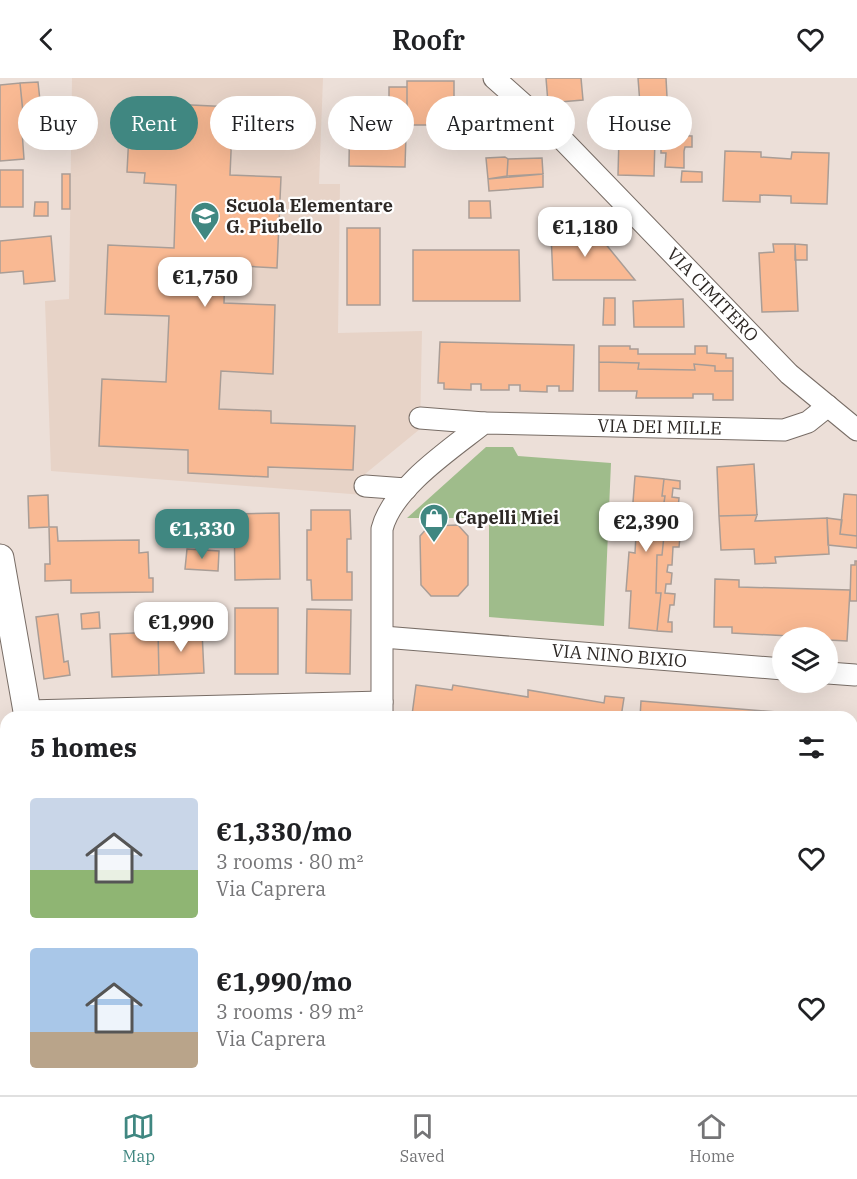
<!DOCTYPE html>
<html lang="en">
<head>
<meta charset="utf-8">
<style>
  body { margin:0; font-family:"IBM Plex Serif",serif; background:#f2f2f2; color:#202124; height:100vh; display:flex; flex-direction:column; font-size:22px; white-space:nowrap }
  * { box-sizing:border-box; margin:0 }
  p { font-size:20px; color:#757577 }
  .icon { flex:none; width:33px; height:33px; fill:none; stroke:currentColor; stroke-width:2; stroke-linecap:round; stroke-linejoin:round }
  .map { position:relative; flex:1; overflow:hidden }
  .panel { position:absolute; left:0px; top:633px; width:858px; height:384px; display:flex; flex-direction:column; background:#fff; border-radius:18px 18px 0 0; box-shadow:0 6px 24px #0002 }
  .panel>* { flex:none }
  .guide { position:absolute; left:18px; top:18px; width:822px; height:54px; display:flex; gap:12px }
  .controls { position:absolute; left:772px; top:549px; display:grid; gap:12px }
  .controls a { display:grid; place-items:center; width:66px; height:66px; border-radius:50%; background:#fff; box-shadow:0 6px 24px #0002; font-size:30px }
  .price { position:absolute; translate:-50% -51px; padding:0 14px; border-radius:12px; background:#fff; color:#222; font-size:20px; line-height:39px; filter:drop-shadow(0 2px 3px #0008) }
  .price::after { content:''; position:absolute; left:50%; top:36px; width:18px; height:14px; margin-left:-9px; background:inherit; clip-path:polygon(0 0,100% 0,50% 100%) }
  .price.selected { background:#408781; color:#fff }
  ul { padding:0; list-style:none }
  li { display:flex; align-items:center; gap:18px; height:150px; padding:0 30px }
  li span { display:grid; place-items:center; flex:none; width:168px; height:120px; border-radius:6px; color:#555 }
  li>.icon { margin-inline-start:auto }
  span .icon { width:72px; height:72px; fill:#fffc; stroke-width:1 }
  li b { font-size:26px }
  h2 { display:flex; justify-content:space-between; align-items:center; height:72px; padding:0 30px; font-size:26px }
  .tag { padding:0 21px; border-radius:27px; background:#fff; box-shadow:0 6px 24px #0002; font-size:21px; line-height:54px }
  .tag.selected { background:#408781; color:#fff }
  header { display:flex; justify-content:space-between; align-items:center; height:78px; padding:0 30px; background:#fff; font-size:27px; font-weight:600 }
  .tabs { display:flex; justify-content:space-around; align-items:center; height:84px; border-top:2px solid #e0e0e0; background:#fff; font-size:16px; color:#757577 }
  .tabs a { display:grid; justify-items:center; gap:3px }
  .tabs .selected { color:#408781 }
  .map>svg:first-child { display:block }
  .built { fill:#e7d3c7 }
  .green { fill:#9fbc8b }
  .building { fill:#f9b993; stroke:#a99d96; stroke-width:1.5 }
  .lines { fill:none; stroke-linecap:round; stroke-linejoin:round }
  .minor-casing { stroke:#786d66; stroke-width:23 }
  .major-casing { stroke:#786d66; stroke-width:29 }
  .minor { stroke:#fff; stroke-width:21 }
  .major { stroke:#fff; stroke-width:27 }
  .labels { text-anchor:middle; stroke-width:4.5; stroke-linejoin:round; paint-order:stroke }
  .poi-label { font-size:18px; font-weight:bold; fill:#2e2926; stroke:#fff; text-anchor:start }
  .street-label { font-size:18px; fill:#2e2926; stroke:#fff }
</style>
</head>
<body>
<header><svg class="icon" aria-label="back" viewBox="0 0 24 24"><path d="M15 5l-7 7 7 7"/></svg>Roofr<svg class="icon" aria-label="heart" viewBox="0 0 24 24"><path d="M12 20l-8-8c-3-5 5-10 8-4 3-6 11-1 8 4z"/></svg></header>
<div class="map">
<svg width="857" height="1017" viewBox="0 0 857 1017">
  <rect width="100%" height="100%" fill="#ecdfd8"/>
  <path class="built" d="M72,0h251l-4,106h21l-2,149 84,-2 -2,98 -55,45 -1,21 -313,-24 -6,-170 24,-2z"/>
  <path class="green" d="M486,369h27l5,9 93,7 -7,163 -115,-9v-99h-82z"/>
  <path class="building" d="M546,0h35l2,22 -35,3z
    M638,0h28l2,38 -27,1z
    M407,3h47v44h-47z
    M38,4l3,28 -18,2 -3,-29z
    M20,5l5,50 -3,-2 2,28 -24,2v-76z
    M389,9h18v32h-18z
    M350,21h25v15h12v20h19l-1,33 -56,-1z
    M149,25l84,4 -3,68 51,2 -4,91 -52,-3 -1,38 51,2 -2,69 -52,-3 -2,38 52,2v12l84,3 -2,44 -85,-3v10l-80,-4v-23l-89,-4 3,-67 64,3 3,-66 -64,-2 3,-69 66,3 2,-63 -32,-2 1,-10 -18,-1 3,-58h18z
    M655,57l37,1v11h-7l-1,4v17l-19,-1 1,-14h-5v-10h-6z
    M619,59l36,1 -1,38 -36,-1z
    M725,73l36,1v5l30,2 1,-7 37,1 -2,51 -36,-1v-7l-31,-1v7l-37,-1z
    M505,79l3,2 -1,17 -19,3 -2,-21z
    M542,80l1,16 -36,2 1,-17z
    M0,92h23v37h-23z
    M682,93l20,1v10h-21z
    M62,96h8v35h-8z
    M543,96v13l-54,4 -1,-12z
    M469,123h21l1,17h-22z
    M35,124h13v14h-14z
    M347,150h33v77h-33z
    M595,153l40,49h-82l-2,-47z
    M51,158l4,45 -31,3 -1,-13 -23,2v-32z
    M773,166h22l3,67 -36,1 -3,-59 15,-1z
    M795,166l12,1v15h-12z
    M413,172h106l1,51h-107z
    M604,220h11v27h-12z
    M683,221l1,28h-50l-1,-26z
    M440,264l134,3 -1,46h-14v-5h-12v6l-27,-1v-6h-11v5h-28v-6h-10v6l-27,-1v-6h-6z
    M599,268h31v3h8v5h57v-8h12v7l19,1v4h7v13h-18v-5l-21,-2 1,6 -57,-1 1,-6 -40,-1z
    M599,284l40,1 -1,6 57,1 -1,-6 21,2v5h18v29h-20v-6h-20v4h-57l1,-7h-38z
    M754,386l3,51 -38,1 -2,-49z
    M635,398l29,3 -2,17h3l-3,19 4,1 -4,39h-5l-1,38h5l-4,38 -28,-3 2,-37h-5l3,-39 6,1 2,-37 -5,-1z
    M664,401l16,2v8l-7,-1 -1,9 7,1 -1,10h-6l-1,9 9,1 -1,10h-5v8l6,1 -1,10h-6l-1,18h-4l-1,7 5,1 -1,11h-5l-1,9 10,1 -1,11h-4l-2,17h4v10l-15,-1 4,-38h-5l1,-38h5l4,-39 -4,-1 3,-19h-3z
    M844,416l13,1v41l-17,-2z
    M48,417l1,32 -20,1 -1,-32z
    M311,432h39l1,29h-4v33h5v28h-40l-1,-20h-4v-50h4z
    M279,435l1,66 -45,1 -1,-66z
    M757,437l-2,6 72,-3 2,36 -54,3 1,6 -21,1 -1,-15 -33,1 -2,-34z
    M827,440l15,2 -2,14 17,2v12l-29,-3z
    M458,447l10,11v49l-10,11h-27l-10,-11 -1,-49 9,-10z
    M49,449h8l1,14 81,-1v13l9,-1 1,26h4v14l-82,1v-13l-26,1v-17h5z
    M187,471l32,2 -1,20 -33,-2z
    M855,483h2v40h-7l1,-36h4z
    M715,501l24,1v7l111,3 -3,51 -19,-1v-2l-96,-5v-6h-18z
    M235,530h43v66h-43z
    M307,531l44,1 -1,64 -44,-1z
    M99,534l1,16 -18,1 -1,-15z
    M58,536l6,48 4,-1 2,14 -26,4 -8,-62z
    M202,553l2,42 -45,2 -1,-43z
    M158,554l1,43 -47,2 -2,-43z
    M416,607l36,5 1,-5 75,12v-7l76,13 1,-7 19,2 -3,19h-151l-19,-5v5l-39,-2z
    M641,623l199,16h-200z
    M451,634l19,3v2h-19z
    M412,637l37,2h-38z
    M852,737h3v29h-3z
    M852,812l5,1v19h-4l-1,10z
    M852,855h5v25h-5z
    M852,880h5l-3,21h-2z
    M855,893h2v52l-4,-1z
    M852,974h5v33l-5,-1z
    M852,1006l5,1v10h-71l1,-6h65z
    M111,1011l45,3v3h-46z
    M446,1011h36l-1,6h-36z
    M516,1011h47l-1,6h-46z
    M601,1011h78l-1,6h-77z
    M679,1011h32v6h-33z
    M711,1011h43v6h-43z"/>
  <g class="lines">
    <g class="minor-casing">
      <g id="minor">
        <path id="s1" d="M494,0l63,56 232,240 68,56"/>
        <path d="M420,340l64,5"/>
        <path d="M365,408l41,3"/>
        <path id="s2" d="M383,559l400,32"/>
        <path d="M828,595l27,2"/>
        <path d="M28,633l354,-9"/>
        <path id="s3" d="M382,639v-188c10,-41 69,-80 102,-106l300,7 24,-8 20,-16"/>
        <path d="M0,729h6"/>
        <path d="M852,793h5"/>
        <path d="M0,871h6"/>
        <path d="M852,967h5"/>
        <path d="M0,994h6"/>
        <path d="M408,1011l1,6"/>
      </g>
    </g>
    <g class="major-casing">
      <path id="major" d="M0,480l28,159
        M34,1017v-6"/>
    </g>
    <use href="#minor" class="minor"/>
    <use href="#major" class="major"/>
  </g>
  <defs>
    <g id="school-pin" transform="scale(1.5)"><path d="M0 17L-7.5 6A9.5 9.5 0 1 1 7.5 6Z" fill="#408781" stroke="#fff"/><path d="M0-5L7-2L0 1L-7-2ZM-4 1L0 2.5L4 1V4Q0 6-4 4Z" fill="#fff"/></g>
    <g id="shop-pin" transform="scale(1.5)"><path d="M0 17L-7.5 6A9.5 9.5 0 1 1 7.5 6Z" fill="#408781" stroke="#fff"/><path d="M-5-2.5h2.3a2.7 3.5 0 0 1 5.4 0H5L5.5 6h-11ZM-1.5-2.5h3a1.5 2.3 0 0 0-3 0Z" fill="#fff"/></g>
  </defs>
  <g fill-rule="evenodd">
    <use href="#school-pin" x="205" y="138"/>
    <use href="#shop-pin" x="434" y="440"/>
  </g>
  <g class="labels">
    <g class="poi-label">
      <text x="226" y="134">Scuola Elementare<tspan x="226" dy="21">G. Piubello</tspan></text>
      <text x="455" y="446">Capelli Miei</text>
    </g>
    <g class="street-label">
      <text dy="6" stroke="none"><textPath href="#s1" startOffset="308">VIA CIMITERO</textPath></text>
      <text dy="6" stroke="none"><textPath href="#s3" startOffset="513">VIA DEI MILLE</textPath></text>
      <text dy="6" stroke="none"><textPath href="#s2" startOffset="237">VIA NINO BIXIO</textPath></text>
    </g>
  </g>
</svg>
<div class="controls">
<a><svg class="icon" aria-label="layers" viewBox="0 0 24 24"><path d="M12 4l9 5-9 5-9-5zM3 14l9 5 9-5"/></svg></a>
</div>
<b class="price" style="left:585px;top:180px">€1,180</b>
<b class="price" style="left:205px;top:230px">€1,750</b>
<b class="price" style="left:646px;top:475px">€2,390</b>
<b class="price selected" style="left:202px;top:482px">€1,330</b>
<b class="price" style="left:181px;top:575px">€1,990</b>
<div class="guide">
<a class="tag">Buy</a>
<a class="tag selected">Rent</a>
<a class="tag">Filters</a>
<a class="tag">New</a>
<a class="tag">Apartment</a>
<a class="tag">House</a>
</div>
<section class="panel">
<h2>5 homes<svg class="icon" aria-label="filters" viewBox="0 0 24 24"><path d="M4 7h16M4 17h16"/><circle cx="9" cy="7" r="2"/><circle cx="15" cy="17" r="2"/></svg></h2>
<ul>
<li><span style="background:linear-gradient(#c9d6e8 60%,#8fb573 0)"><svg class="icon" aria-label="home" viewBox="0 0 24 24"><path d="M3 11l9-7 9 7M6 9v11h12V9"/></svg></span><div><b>€1,330/mo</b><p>3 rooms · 80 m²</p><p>Via Caprera</p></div><svg class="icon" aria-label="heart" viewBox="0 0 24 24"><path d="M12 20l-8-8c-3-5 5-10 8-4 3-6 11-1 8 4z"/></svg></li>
<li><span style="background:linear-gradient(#a9c7e8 70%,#b9a48a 0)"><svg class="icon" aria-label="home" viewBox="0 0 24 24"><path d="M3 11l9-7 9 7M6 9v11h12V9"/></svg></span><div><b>€1,990/mo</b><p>3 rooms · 89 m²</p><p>Via Caprera</p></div><svg class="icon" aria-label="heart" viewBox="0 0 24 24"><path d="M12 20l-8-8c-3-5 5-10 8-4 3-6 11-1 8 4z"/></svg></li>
</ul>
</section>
</div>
<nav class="tabs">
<a class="selected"><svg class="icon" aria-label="map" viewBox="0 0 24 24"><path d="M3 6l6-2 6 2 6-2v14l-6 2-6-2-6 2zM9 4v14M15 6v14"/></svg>Map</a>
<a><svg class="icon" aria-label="saved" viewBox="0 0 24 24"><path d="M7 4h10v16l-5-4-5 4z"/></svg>Saved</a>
<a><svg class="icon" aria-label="home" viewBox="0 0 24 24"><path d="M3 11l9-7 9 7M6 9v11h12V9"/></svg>Home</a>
</nav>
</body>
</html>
